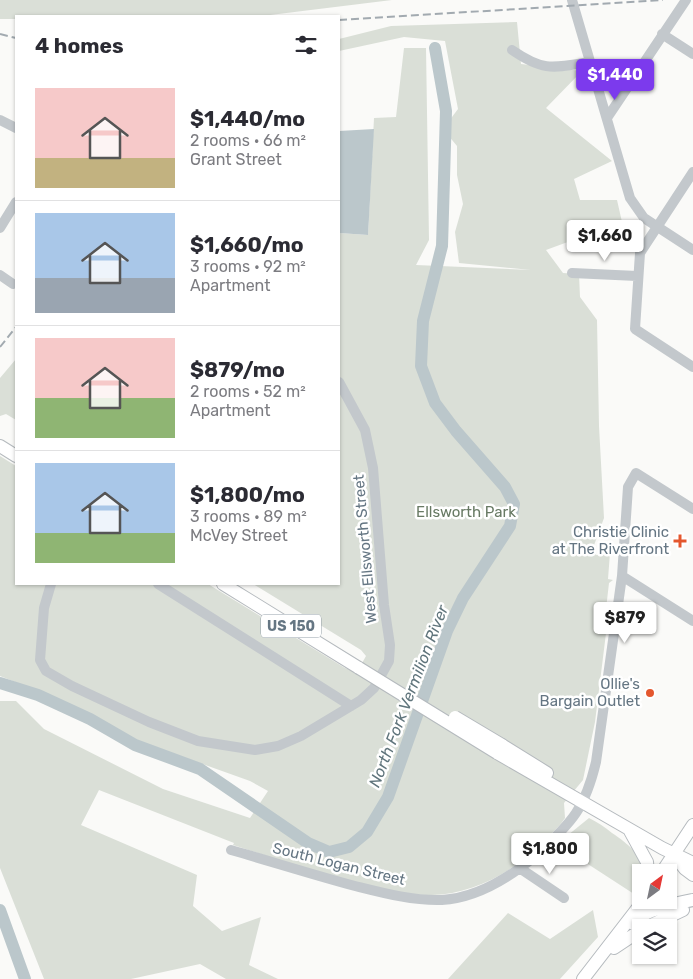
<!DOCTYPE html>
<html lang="en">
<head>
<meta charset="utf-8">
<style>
  body { margin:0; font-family:Rubik,sans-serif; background:#f7f7f7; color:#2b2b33; height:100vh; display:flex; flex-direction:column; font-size:19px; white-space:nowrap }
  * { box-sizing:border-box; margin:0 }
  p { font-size:16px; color:#7c7c81 }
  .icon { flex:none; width:28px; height:28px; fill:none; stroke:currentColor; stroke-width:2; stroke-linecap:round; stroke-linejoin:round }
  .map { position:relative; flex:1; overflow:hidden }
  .panel { position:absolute; left:15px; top:15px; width:325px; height:570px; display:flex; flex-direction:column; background:#fff; border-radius:0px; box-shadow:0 1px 4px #0004 }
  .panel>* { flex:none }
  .needle { width:32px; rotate:33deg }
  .fabs { position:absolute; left:632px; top:864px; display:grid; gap:10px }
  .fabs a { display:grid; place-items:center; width:45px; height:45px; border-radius:0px; background:#fff; box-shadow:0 1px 4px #0004; font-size:25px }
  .price { position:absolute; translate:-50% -42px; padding:0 11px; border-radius:5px; background:#fff; color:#222; font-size:16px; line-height:32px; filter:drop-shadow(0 1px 2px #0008) }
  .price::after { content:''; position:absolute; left:50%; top:30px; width:15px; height:11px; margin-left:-8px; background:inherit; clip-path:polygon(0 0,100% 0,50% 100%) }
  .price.current { background:#7c3aed; color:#fff }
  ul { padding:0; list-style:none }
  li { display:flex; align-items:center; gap:15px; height:125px; padding:0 20px }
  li+li { border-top:1px solid #e1e1e2 }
  li span { display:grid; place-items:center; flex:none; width:140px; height:100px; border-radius:0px; color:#555 }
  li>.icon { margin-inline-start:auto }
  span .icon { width:60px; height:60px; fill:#fffc; stroke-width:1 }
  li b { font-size:21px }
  h2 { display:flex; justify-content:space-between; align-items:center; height:60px; padding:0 20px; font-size:21px }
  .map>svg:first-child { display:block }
  .green { fill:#dadfd7 }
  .water { fill:#bbc7cb }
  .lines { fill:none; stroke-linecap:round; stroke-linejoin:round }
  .river { stroke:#bbc7cb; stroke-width:12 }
  .major-casing { stroke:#b5babe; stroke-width:14 }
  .minor { stroke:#c3c8cc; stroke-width:10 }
  .major { stroke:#fff; stroke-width:12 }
  .rail { stroke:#a2aab0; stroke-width:2; stroke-dasharray:8 4; stroke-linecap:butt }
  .major-bridge-casing { stroke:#b5babe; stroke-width:14; stroke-linecap:butt }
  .major-bridge { stroke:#fff; stroke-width:12 }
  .poi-dot { fill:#e4572e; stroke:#fff; stroke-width:2 }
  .labels { text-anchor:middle; stroke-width:5; stroke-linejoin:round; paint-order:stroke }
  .shield { fill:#fff; stroke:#939fa8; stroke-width:1 }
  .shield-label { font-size:14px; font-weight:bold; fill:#657683 }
  .park-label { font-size:15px; fill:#687a64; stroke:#fff }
  .poi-label { font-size:15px; fill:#657683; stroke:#fff; text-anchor:end }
  .street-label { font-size:15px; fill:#657683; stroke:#fff }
  .water-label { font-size:16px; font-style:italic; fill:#60757c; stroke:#fff }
</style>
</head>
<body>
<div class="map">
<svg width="693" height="979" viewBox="0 0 693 979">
  <rect width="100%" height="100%" fill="#fafaf8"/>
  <path class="green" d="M0,0h392l-130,16h-246v3h-16z
    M517,22l4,42 61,7 -36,37 66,53 -38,18 6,21h37l5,22 -76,28 17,23 16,1 1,23 17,23 2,106 5,92 -11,30 3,7 14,-2 -2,26 5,1 -4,3 -3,26 2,8 -13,105 -12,58 -19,23 1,15c-7,11 -19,20 -29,30 -28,27 -65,46 -105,47 -57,2 -142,-33 -198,-50l1,-2 -135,-53 -18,35 116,50 -4,31 29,25 39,-14 -12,48 29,14h-52l-26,-15 -69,15h-87l-44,-111v-167h16l28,28 119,60 87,29 18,-27 -18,-10 -109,-39 -75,-40 -66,-26v-220l16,10v118h192l137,84 12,4 9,-16 -5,-6 -108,-66h86v-351l29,2 6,-117 22,-1 8,-69h22l3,192 -13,25 115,5 -72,-7 -4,-31 8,-28 -6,-29v-29l-14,-17 15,-20 -13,-68 -41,-4 -65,14v-12l52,-13z
    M16,359v61l-10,-6 -6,2v-38z
    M589,818c8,4 16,9 23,15 24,16 41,32 22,61l-77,-50z
    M593,910l5,27 -38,42h-112l60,-66 42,26z"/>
  <path class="water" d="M374,129l-6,106 -29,-2v-102z"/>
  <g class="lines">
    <path class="river" d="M0,683l38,12 52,24 45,26 65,24 108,74 21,9 20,-5 18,-15 21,-35 59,-166 16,-33 47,-72 4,-22 -9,-17 -49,-56 -21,-28 -14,-37 2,-45 19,-75 4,-135 -11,-63
      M0,910l25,69"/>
    <g class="major-casing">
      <path id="major" d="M0,446l16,10
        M223,584l136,84
        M502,745l45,28
        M497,753l165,95 31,15
        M630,831l17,31 1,10
        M674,855l11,14 8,6
        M662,872l31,-47
        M631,923c16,-14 42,-19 62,-23
        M645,928l38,-18
        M614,948l27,-18
        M583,979l61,-79"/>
    </g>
    <path class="minor" d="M572,0l58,198 14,20 49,32
      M662,34l31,20
      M512,50c32,22 41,18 78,12
      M607,118l79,-118
      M0,120l16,8
      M693,172l-53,81 -5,76 58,38
      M0,228l16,-26
      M572,273l65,3
      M0,275l13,9
      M622,576l71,45
      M51,584l-7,24 -4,52 6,11 26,15 77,36 49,19 57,9 23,-4 23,-10 60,-36 13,-12 15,-27 1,-16 -6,-40 -11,-137 -8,-38 -26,-48
      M158,584l193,122
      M231,850c42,12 83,25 124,36 28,7 58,15 87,14 36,-2 70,-24 97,-47 34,-32 46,-45 57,-91l26,-186 6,-89 8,-14 57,36
      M521,869l43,29"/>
    <use href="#major" class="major"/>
    <path class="rail" d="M339,20l324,-20
      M0,34l16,4
      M0,347l16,-20"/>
    <g class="major-bridge-casing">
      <path id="major-bridge" d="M359,668l138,85
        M455,717l47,28"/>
    </g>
    <use href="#major-bridge" class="major-bridge"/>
  </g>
  <g class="poi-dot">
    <path d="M677.5 533.5h5v5h5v5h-5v5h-5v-5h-5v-5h5z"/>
    <circle cx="650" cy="693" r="5"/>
  </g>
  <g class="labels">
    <rect class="shield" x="261" y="614.5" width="60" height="23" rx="4"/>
    <g class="shield-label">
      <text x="291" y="631">US 150</text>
    </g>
    <g class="park-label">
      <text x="466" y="517">Ellsworth Park</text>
    </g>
    <g class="poi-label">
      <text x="669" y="537">Christie Clinic<tspan x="669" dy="17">at The Riverfront</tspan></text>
      <text x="640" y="689">Ollie's<tspan x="640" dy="17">Bargain Outlet</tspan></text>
    </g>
    <g class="street-label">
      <text transform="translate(365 549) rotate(-95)" y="5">West Ellsworth Street</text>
      <text transform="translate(339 864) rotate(14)" y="5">South Logan Street</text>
    </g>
    <g class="water-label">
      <text transform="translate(408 696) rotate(-69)" y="6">North Fork Vermilion River</text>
    </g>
  </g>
</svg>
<div class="fabs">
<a><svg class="needle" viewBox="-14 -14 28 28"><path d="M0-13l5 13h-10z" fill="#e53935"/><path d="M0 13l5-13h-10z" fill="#7c7c81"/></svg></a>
<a><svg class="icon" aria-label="layers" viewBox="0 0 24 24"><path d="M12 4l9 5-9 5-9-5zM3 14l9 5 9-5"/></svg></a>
</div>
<b class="price current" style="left:615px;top:101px">$1,440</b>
<b class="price" style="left:605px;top:262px">$1,660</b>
<b class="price" style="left:625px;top:644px">$879</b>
<b class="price" style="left:550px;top:875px">$1,800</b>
<section class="panel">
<h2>4 homes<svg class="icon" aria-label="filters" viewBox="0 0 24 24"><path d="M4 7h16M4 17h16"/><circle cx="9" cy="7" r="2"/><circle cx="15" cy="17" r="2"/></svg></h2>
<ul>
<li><span style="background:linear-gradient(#f6c9c9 70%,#c2b280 0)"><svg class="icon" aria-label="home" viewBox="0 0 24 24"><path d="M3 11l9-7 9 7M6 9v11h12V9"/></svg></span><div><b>$1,440/mo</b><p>2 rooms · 66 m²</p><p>Grant Street</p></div></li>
<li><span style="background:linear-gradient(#a9c7e8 65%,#9aa5b1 0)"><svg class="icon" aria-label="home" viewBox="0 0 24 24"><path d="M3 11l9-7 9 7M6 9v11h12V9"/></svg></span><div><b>$1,660/mo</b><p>3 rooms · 92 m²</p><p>Apartment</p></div></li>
<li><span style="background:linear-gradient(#f6c9c9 60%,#8fb573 0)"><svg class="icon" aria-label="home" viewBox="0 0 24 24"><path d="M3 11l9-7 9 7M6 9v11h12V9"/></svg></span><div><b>$879/mo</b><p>2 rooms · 52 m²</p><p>Apartment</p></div></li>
<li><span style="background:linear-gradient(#a9c7e8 70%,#8fb573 0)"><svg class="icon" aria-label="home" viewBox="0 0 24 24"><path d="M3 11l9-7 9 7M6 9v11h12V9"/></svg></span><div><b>$1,800/mo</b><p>3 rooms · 89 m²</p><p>McVey Street</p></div></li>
</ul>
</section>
</div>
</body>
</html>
